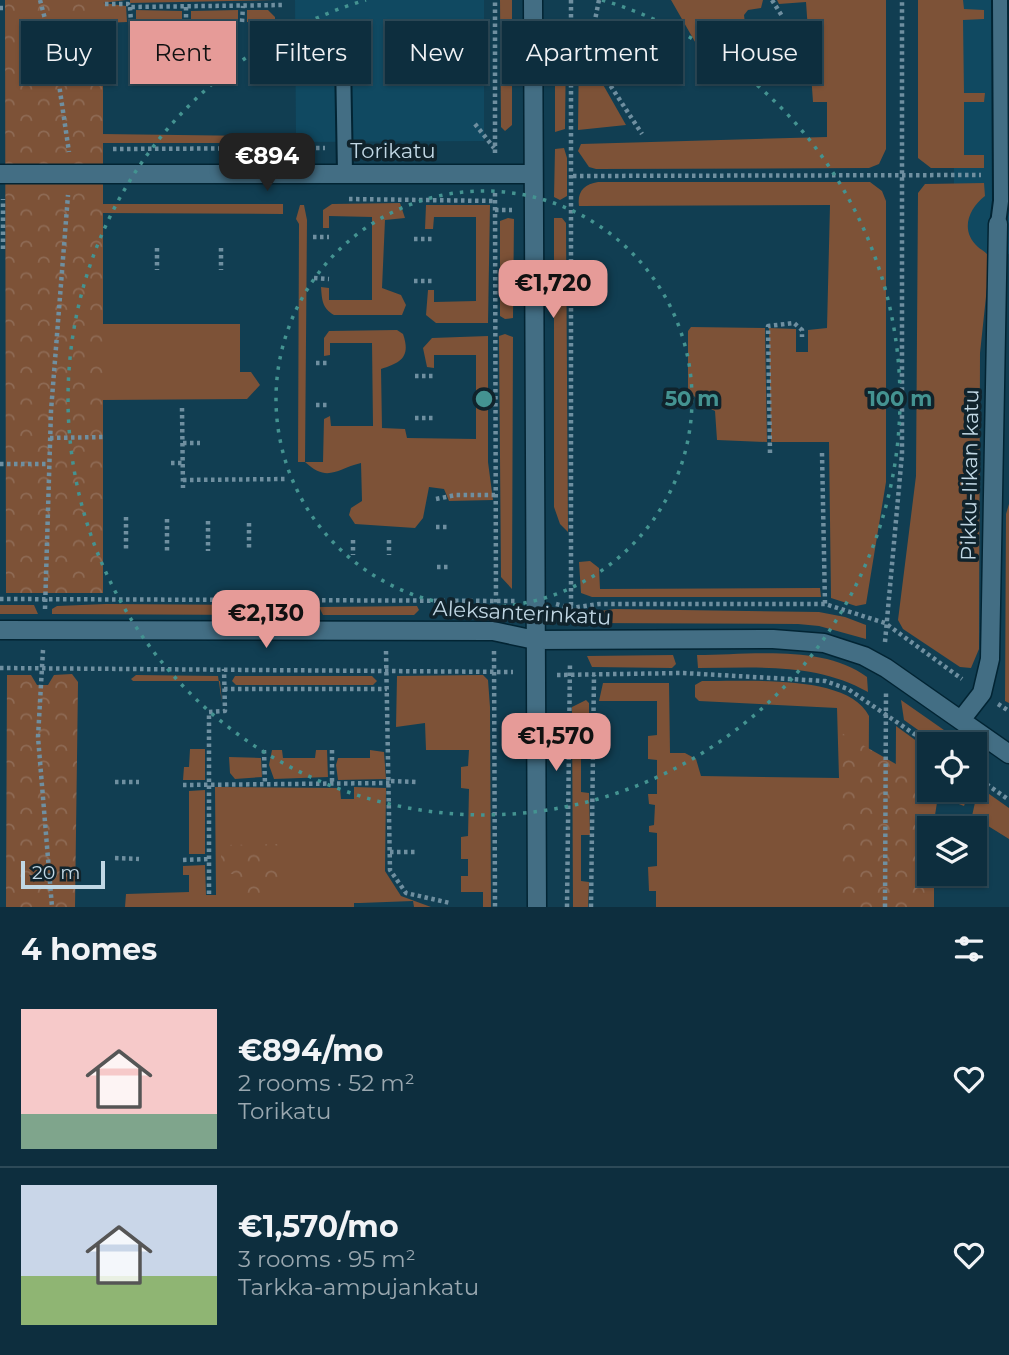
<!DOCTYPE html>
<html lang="en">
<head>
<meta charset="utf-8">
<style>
  body { margin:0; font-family:Montserrat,sans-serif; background:#1b3a49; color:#f1f3f6; height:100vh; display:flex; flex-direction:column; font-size:26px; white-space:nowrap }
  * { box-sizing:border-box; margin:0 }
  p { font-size:23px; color:#9aa8b0 }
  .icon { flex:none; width:38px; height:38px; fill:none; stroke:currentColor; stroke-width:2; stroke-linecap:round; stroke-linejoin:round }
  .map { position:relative; height:907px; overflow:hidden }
  .drawer { display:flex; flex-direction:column; background:#0d2e3e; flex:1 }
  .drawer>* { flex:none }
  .guide { position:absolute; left:21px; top:21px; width:968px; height:63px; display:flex; gap:14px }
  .fabs { position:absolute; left:917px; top:732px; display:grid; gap:14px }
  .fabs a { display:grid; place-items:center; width:70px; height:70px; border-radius:0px; background:#0d2e3e; box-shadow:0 2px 5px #0004,0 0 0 2px #2d4a58; font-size:35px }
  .scale { position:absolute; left:21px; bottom:18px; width:84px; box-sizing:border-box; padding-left:7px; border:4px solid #c1d7e4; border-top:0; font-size:19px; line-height:24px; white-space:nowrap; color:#c1d7e4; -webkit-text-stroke:5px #10232c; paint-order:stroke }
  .price { position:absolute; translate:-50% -60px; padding:0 16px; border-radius:14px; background:#e69b98; color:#111; font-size:23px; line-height:46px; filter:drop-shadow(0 2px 4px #0008) }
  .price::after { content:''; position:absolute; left:50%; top:42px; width:21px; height:16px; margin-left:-10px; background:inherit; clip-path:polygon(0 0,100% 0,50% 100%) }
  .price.on { background:#222; color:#fff }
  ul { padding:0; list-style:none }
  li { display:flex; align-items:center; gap:21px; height:175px; padding:0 21px }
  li+li { border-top:2px solid #2d4a58 }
  li span { display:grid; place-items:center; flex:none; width:196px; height:140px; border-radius:0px; color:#555 }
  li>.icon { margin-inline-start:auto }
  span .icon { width:84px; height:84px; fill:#fffc; stroke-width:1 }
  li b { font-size:30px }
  h2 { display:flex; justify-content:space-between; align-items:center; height:84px; padding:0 21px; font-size:30px }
  .chip { padding:0 24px; border-radius:0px; background:#0d2e3e; box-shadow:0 2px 5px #0004,0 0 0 2px #2d4a58; font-size:24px; line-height:63px }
  .chip.on { background:#e69b98; color:#111 }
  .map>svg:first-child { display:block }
  .built { fill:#104961 }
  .green { fill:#7d5237 }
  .park { fill:url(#park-crowns) }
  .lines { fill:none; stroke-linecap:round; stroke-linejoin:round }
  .service-casing { stroke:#022433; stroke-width:18 }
  .minor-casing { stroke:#022433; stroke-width:21 }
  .path { stroke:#6f8fa0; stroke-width:4.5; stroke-dasharray:3.5 3.5; stroke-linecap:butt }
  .service { stroke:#436e84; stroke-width:14 }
  .minor { stroke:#436e84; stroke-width:18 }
  .ring { fill:none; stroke:#449391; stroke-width:3.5; stroke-dasharray:3.5 7 }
  .labels { text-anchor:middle; stroke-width:7; stroke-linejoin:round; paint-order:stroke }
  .street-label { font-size:21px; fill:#c1d7e4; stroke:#10232c }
  .centre { fill:#449391; stroke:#10232c; stroke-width:3.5 }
  .ring-label { font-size:21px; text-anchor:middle; font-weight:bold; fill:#449391; stroke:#10232c; stroke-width:7; stroke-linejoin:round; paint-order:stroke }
</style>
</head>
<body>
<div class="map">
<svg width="1009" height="907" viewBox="0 0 1009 907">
  <defs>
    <pattern id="park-crowns" width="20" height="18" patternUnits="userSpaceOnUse" patternTransform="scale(1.75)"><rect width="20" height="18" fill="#7d5237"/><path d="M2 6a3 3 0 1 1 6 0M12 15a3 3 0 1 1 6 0" fill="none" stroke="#8e6a54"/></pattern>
  </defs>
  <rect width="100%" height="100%" fill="#113e52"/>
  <path class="built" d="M295,0h189v141l-188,1z
    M954,0h55v254h-55z"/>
  <path class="green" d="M46,0h80l-23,3 23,3 1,16 -24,1 -1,111 162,2v7h-188z
    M130,0h145l-145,3z
    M500,0h12v125l-7,6 -4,-4z
    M671,0h92l-2,8 -13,2 -4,5 7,58h24v6l-65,1 4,-5z
    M777,0h109v149l-7,15 -10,4 -273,1 -7,-2 -11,-16 3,-7 246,-7v-35h-14l-7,-100 -27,2z
    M918,0h45l1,9 20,1v9l-21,1 1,73h21l-1,9h-20v53h20v13h-53l-13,-10z
    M136,10l46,1v11h-46z
    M238,10v12h-47v-11z
    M247,10h21l7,7v61l-4,1v-57h-24z
    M563,39l3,5 -1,85 -10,3v-92z
    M579,44l9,6 5,17 33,58 -48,5z
    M564,148l3,10v38l-7,4 -6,-3 1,-48z
    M598,182h272l12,9 4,10v281l-20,122 -10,2 -25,-8 -2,-156h-58l-2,-114 27,1v23h12v-22l19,-2 3,-123 -251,1c-2,-14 5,-22 19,-24z
    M984,183l1,13c-17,13 -25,35 -7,51 6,5 9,5 12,12l-10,94 -1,296 -8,19 -11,-1 -57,-38 -5,-9 18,-144 2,-283 7,-9z
    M400,203l5,15 -20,2 -3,68 19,7 5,10 -4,10h-68c-12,-7 -12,-15 -13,-28l8,1v12h43v-83l-43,-1v12h-6v-18l9,-6z
    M81,204h202v10l-181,-1 -1,111h139v48h11l9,13 -13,14 -144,1z
    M300,205h4l3,15 -2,242h18l1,-43 6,-3 1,10h42l-1,-83h-42v12l-6,1v-18l5,-7 68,-1 6,4c8,23 -2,29 -22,35l1,59 23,1 2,9 69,1v-84h-42v13l-7,-1 -4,-19 9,-10 56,-2v126l5,38 -44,1 -5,-12 -15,-2 -6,31 -8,10 -60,-4 -6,-9 2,-7 11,-7 -1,-38c-25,6 -33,20 -56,-1h-7l1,-238 -3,-5z
    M426,205h64l-2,118h-52l-10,-8 2,-25h6v12l42,-1v-84h-42l-1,12h-8z
    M508,218l6,1 -1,99 -8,1 -5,-3v-95z
    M554,218h8l4,5 2,309 -8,-8 -6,-17z
    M691,327l74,1 2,114 -50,-2 -2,-29 -12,-6 -15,-15v-59z
    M505,334l8,3 -1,252 -11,-12 -2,-241z
    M1009,504v199l-4,-2 1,-187z
    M590,561l9,7 1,21 220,-1 1,9h-229l-11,-4 -2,-31z
    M106,604l165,1v10l-219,-1v-5l5,-3z
    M0,605h34l4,9h-38z
    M417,606l2,4 -5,5h-91l-4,-8z
    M477,606l10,9h-44l-1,-8z
    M614,609l205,3 26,5 21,8v14l-47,-13 -21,-2 -209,-1 5,-11z
    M673,655l3,9 -4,4 -80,-1 -5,-11z
    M697,655c52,0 126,-11 170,22l1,15c-53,-30 -111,-24 -170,-24z
    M136,675l82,1 4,27 -2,-22h-87l-2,-2z
    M483,675l5,5 2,27 1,200h-8v-15h-22v-16h7v-17h-7v-22l7,-1 1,-47 -8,-1v-21l7,-1 1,-16h-43l-1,-27 -29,4 1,-51z
    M235,676h137l5,5 -4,4h-137l-4,-4z
    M702,681c42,1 146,-8 167,35l-1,191h-212v-16h-7l-1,-24 9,-1v-33l-8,-1v-6l5,-1 1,-20 -6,-1 -1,-10h9v-34l-9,-1v-23l9,-1v-34h-58l4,-18h66l1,70h15l11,6 5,17 138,2 -2,-70 -138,-7 -4,-4v-12z
    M586,700l3,3v43l-8,1v45l8,1 1,42h-9v46l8,1 -1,25h-15l-1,-200z
    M901,700l63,44h-26l-34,-24z
    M896,726l33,24v39h46v-5l34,24v31l-37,-23 4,-18 -8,-3 -4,11 -26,-10 -5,32h-4v45h5v34h-39z
    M190,749h15v31h-22l1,-13h5z
    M272,750h10l1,8h32l1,-8h11l1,27 -54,2 -5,-14z
    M370,750l14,2 2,27 -48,1 -2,-15 2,-7h32z
    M229,757l32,1 1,19 -27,2 -5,-6z
    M215,787l125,1 1,11h13v-12l32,1 -1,83 16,25 30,11h-17l-1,-6 -53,2h-6v4h-229l1,-13 63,-2v-17h-6v-9l22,-1 1,30h10z
    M205,790v64h-16v-63z"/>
  <path class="park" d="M5,0h98v593h-97z
    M72,674l6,8 -3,225h-69l1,-232h24l6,10h11l6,-10z
    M840,732l82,47 3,128h-85z
    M278,844l1,54 -43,1v-25h-15v-29z"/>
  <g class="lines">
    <g class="service-casing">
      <path id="service" d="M343,60l2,113
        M998,224l3,-23 -1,-201"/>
    </g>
    <g class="minor-casing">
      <path id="minor" d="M533,0l4,907
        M0,174h533
        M0,630l493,1 42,9 238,-1 51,4 40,13 22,12 123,86
        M961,720l21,-27 8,-34 8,-435"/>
    </g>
    <path class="path" d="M40,0l15,57 14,95
      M571,0v619
      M599,0l-7,35 5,30 45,69
      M772,0l10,16
      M105,4h23l2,3 153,-2
      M130,7l1,15
      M186,7v15
      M0,8h3
      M242,22l1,-16
      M475,124l19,24
      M113,149l212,-1
      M495,153v-153
      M573,176l408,-1
      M495,193l1,418
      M349,199l146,2
      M495,210h17
      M313,237h16
      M414,239h19
      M157,248v22
      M221,248v22
      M3,249v-50
      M314,278l15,1
      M414,281h20
      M316,363h14
      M415,376h19
      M316,405h14
      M182,408l1,80
      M415,418h19
      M50,438l53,-1
      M183,443h17
      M770,453l-2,-127 26,-3 8,7v7
      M822,453l3,151
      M171,463h12
      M0,464h49
      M183,480l104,-1
      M436,499l20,-4h40
      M126,517v35
      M167,519v32
      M208,521v30
      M249,523v28
      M436,527h13
      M353,540v15
      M389,540v15
      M437,567h13
      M0,599l516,2
      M556,604l15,4 28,-4h226l60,19 77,56
      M45,609l6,-198 17,-216
      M885,642l17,-188v-454
      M43,650l-5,87 14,170
      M386,651l4,219 16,23 44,10
      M494,651l1,256
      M0,668l513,4
      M557,675l126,-2 142,8 23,8 81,55
      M224,689h163
      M998,704l11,7
      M264,750l1,34
      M332,750v33
      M975,776l34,24
      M391,781l25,1
      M115,782h24
      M183,785l208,-2
      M390,852h25
      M115,858l24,1
      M183,860l26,-1
      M209,894v-182l16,-1 -1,-42
      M567,907l3,-245
      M591,907l3,-232
      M885,907l1,-214"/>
    <use href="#service" class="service"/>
    <use href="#minor" class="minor"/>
  </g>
  <g class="ring">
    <circle cx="484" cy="399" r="208"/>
    <path d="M602 0A416 416 0 1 1 366 0"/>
  </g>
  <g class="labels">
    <g class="street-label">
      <text x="393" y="158">Torikatu</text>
      <text transform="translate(970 475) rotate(-89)" y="7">Pikku-Iikan katu</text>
      <text transform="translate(522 613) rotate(3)" y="7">Aleksanterinkatu</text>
    </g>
  </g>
  <circle cx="484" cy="399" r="10" class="centre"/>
  <g class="ring-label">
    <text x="692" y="406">50 m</text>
    <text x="900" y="406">100 m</text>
  </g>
</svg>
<div class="fabs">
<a><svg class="icon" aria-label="locate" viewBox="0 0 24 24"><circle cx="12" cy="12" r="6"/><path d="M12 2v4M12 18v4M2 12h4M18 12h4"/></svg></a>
<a><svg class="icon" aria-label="layers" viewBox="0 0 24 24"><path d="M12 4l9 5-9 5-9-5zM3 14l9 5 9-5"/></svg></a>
</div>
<div class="scale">20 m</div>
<b class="price on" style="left:267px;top:193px">€894</b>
<b class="price" style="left:553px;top:320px">€1,720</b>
<b class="price" style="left:266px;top:650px">€2,130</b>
<b class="price" style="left:556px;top:773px">€1,570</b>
<div class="guide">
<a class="chip">Buy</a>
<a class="chip on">Rent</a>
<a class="chip">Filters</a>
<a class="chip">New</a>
<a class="chip">Apartment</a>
<a class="chip">House</a>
</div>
</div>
<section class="drawer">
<h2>4 homes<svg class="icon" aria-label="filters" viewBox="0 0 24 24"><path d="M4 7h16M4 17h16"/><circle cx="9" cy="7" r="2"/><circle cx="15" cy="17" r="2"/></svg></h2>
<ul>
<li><span style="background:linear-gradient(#f6c9c9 75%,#7fa58c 0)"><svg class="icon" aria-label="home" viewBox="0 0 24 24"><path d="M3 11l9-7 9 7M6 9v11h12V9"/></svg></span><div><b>€894/mo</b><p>2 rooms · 52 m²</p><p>Torikatu</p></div><svg class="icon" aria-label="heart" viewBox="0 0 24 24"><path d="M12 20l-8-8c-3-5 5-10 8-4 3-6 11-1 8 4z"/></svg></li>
<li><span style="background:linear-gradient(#c9d6e8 65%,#8fb573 0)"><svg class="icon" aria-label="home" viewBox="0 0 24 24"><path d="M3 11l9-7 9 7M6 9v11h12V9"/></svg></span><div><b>€1,570/mo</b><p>3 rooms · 95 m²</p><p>Tarkka-ampujankatu</p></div><svg class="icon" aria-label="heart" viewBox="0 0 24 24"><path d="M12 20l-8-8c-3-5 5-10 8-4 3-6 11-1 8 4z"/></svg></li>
</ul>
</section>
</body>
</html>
